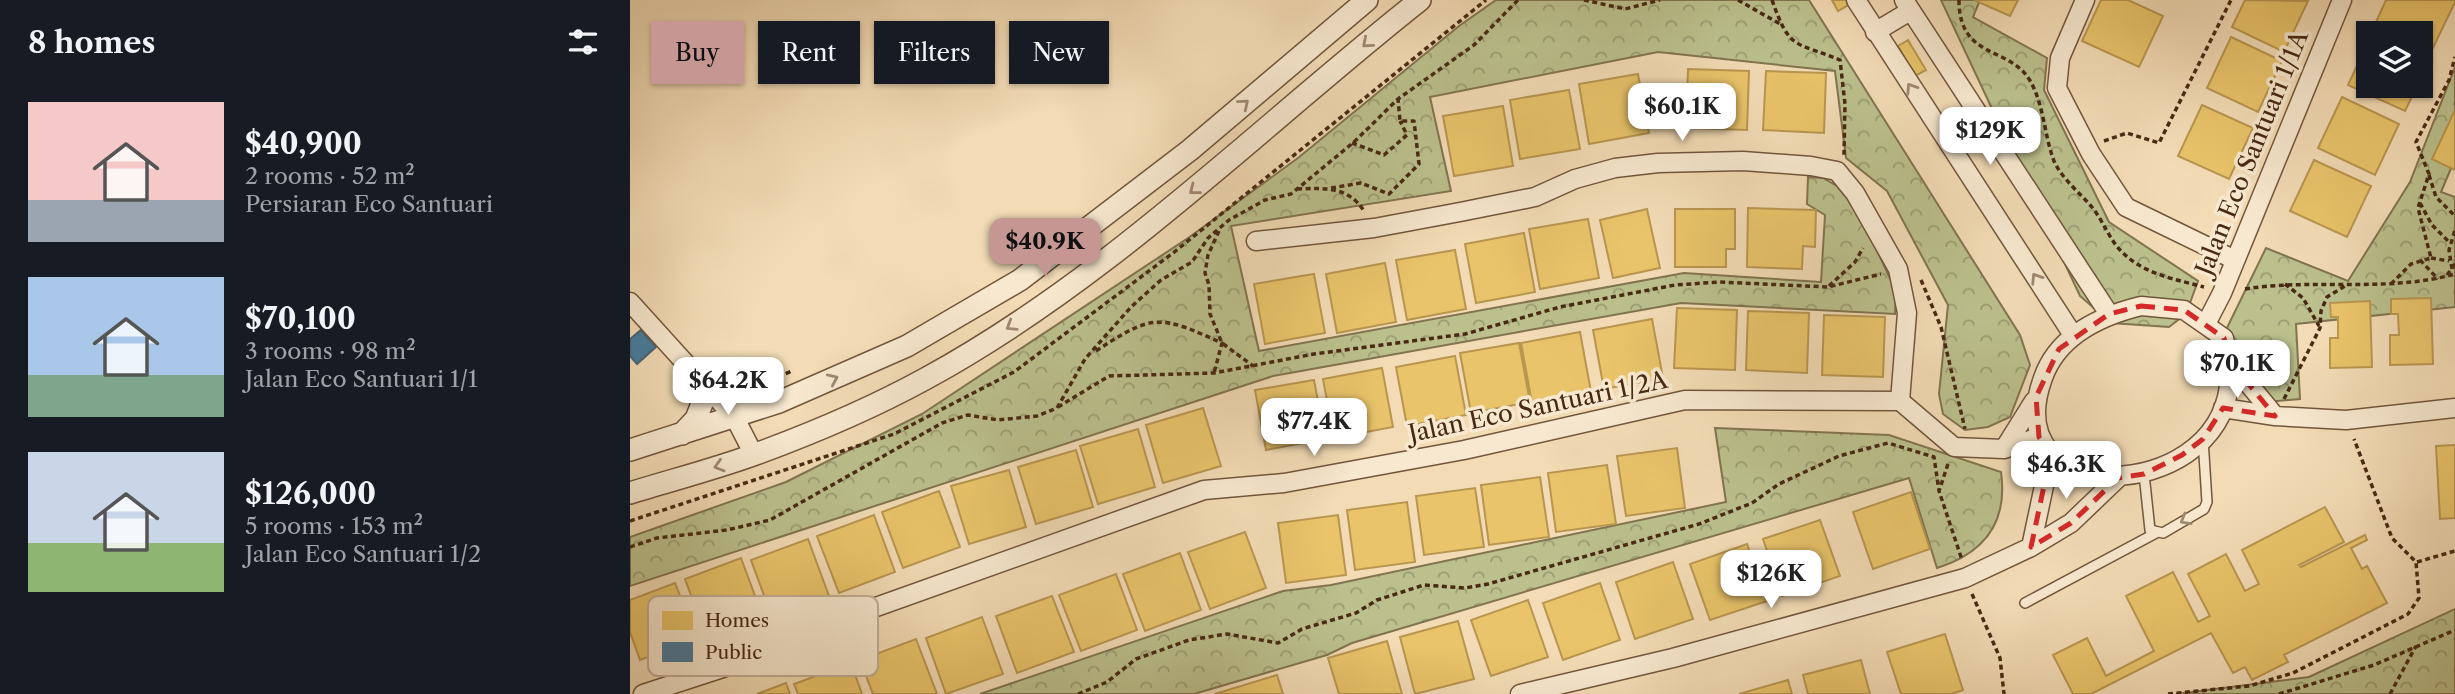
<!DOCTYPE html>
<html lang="en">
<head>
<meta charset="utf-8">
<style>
  body { margin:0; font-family:"Libre Caslon Text",serif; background:#242831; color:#f1f3f6; height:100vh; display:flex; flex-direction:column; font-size:26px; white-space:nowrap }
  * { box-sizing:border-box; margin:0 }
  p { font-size:23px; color:#9ea1a6 }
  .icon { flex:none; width:38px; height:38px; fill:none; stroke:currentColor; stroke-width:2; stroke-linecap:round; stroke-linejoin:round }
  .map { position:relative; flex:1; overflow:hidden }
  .panel { display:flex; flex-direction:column; background:#171b24; width:630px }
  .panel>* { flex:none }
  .guide { position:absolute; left:21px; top:21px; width:665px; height:63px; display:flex; gap:14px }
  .fabs { position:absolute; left:1726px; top:21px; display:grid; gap:14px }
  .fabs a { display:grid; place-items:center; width:77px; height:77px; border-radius:0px; background:#171b24; box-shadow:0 2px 5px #0004; font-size:35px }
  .price { position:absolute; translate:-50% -60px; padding:0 16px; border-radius:14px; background:#fff; color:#222; font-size:23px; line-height:46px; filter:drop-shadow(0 2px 4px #0008) }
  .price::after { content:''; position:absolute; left:50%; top:42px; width:21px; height:16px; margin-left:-10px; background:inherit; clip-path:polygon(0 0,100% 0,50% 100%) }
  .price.active { background:#c59692; color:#111 }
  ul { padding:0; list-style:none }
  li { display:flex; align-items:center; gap:21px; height:175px; padding:0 28px }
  li span { display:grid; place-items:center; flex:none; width:196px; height:140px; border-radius:0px; color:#555 }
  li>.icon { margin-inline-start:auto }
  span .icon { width:84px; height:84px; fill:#fffc; stroke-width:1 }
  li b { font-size:30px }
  h2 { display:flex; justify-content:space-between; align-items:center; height:84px; padding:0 28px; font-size:30px }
  .pill { padding:0 24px; border-radius:0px; background:#171b24; box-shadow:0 2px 5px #0004; font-size:24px; line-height:63px }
  .pill.active { background:#c59692; color:#111 }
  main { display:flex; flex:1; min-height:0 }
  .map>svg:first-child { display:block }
  .park { fill:url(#park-crowns); stroke:#827450; stroke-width:2 }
  .homes { fill:#e9c46a; stroke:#b99650; stroke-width:2 }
  .public { fill:#457b9d; stroke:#466274; stroke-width:2 }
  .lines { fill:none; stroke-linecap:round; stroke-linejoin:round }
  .service-casing { stroke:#72563c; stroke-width:12 }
  .minor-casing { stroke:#72563c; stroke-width:21 }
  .tertiary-casing { stroke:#72563c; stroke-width:24 }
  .path { stroke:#482913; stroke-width:3.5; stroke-dasharray:5 3.5; stroke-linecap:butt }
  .service { stroke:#f7e8cf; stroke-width:9 }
  .minor { stroke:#f7e8cf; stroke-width:18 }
  .tertiary { stroke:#f7e8cf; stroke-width:21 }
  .oneway { stroke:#a08871 }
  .marked { fill:none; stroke:#d62828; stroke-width:5; stroke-dasharray:14 9; stroke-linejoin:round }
  .labels { text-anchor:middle; stroke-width:7; stroke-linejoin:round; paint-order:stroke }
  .street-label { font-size:24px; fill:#482913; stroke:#f7e8cf }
  .key { fill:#f7e8cf; stroke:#c2af97; stroke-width:2 }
  .key-label { font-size:19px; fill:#482913 }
</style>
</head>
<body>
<main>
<section class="panel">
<h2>8 homes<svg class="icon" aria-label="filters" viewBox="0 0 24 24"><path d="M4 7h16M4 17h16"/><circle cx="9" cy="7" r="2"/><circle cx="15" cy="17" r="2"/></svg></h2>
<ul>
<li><span style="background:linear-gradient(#f6c9c9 70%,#9aa5b1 0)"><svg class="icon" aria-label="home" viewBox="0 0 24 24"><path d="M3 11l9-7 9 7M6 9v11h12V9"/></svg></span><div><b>$40,900</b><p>2 rooms · 52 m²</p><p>Persiaran Eco Santuari</p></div></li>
<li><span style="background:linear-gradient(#a9c7e8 70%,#7fa58c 0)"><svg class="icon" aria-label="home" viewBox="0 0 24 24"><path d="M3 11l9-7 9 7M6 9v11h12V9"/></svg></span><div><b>$70,100</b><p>3 rooms · 98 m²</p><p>Jalan Eco Santuari 1/1</p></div></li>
<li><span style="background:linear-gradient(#c9d6e8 65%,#8fb573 0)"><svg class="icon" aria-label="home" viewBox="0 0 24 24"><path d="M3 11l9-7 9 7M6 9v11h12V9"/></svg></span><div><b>$126,000</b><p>5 rooms · 153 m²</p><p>Jalan Eco Santuari 1/2</p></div></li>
</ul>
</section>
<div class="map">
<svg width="1825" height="694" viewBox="0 0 1825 694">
  <defs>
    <pattern id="park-crowns" width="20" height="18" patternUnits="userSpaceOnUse" patternTransform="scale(1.75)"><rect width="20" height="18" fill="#bbc08d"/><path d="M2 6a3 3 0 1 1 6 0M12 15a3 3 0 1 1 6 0" fill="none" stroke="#9a9c72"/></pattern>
  </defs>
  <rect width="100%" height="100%" fill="#f2dbb5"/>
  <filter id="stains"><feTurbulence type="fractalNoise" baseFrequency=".00286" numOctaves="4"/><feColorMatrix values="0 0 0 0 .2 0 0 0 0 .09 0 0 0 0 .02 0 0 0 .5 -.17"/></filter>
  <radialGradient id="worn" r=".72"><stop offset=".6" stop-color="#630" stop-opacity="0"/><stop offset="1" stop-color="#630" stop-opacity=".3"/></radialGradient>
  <path class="park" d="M866,0h313l211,335 10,30 -20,52 -22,10 -23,3 -22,-16 -4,-20 9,-89 -61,-114 -41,-33 -11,-87 -177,-19 -228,45 21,94 -220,35 28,125 425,-78 137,9 4,-67 -18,-11 1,-27 15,1 14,8 24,29 35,77 -1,22 -214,-11 -408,73 -643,210v-49l156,-55 136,-68 266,-176 110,-80 161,-132z
    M1311,0h39l-7,17 74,41 -3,32 65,132 89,59 -12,33 -17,13 -58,-4 -31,-27z
    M1825,67v92l-14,33 14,5v110l-159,17 4,75 -44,4 -33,-67 43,-88 82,33 62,-99z
    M1085,428l174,7 112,37c7,50 -16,81 -64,96l-28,-90 -557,165 -25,12 -133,39h-214l303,-103 48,-6 395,-83z
    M1825,609v85h-279l133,-17z"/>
  <path class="homes" d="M1202,0h25l-19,11z
    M1344,0h44l-8,16z
    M1471,0h27l35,16 -24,51 -57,-26z
    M1615,0l63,1 -24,51 -52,-25z
    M1756,0h69v2l-22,46 -13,-6v-9h-19l-25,-11z
    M1601,37l51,24 -24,51 -51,-24z
    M1278,40l18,30 -11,6 -17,-30z
    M1738,42v44h49l-12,25 -57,-26z
    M1790,56l9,4 -9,19z
    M1058,69l61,2 -2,59 -61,-2z
    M1136,71l60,2 -2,60 -61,-3z
    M1008,74l11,59 -60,11 -10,-60z
    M939,90l11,59 -60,10 -10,-59z
    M1712,97l57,27 -24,51 -57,-27z
    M1572,105l51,23 -24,51 -51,-23z
    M873,106l10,60 -59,10 -11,-60z
    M1825,110v60l-23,-11z
    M1684,160l57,26 -24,51 -57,-26z
    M1118,208l68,2 -1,37 -12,-1 -1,23 -55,-2z
    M1017,209l13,59 -47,10 -13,-58z
    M1045,209h60v40h-9v18h-51z
    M958,219l11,59 -59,11 -11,-60z
    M894,233l11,59 -59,11 -11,-59z
    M825,250l11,59 -59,11 -11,-60z
    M755,263l11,59 -59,11 -11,-59z
    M684,274l11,59 -60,11 -11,-60z
    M1801,298l2,66 -43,1v-30h9l-1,-21h-7v-15z
    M1740,301l2,66 -42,1v-30h8v-21h-7l-1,-14z
    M1047,308l60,2 -2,60 -61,-2z
    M1118,311l61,2 -2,60 -61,-3z
    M1194,315l61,2 -2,60 -61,-2z
    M1022,319l11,59 -59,11 -11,-59z
    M950,332l11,60 -59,11 -11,-60z
    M889,343l11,59 -59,11 -11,-60z
    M825,356l11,59 -59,11 -11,-59z
    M752,368l11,59 -59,11 -11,-59z
    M684,380l11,59 -59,11 -11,-60z
    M573,408l18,58 -58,17 -17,-58z
    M508,429l17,58 -57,17 -18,-58z
    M1825,445v73l-15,1 -4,-73z
    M1047,448l8,60 -59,8 -9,-60z
    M446,450l17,57 -57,17 -18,-57z
    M977,465l9,59 -60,8 -8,-59z
    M379,470l17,57 -57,17 -18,-58z
    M910,477l9,60 -60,8 -8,-60z
    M845,488l9,59 -60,8 -8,-59z
    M309,491l21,56 -57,21 -21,-56z
    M1281,492l19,57 -57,20 -20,-57z
    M777,502l8,60 -60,8 -8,-60z
    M1695,507l19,35 -45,23 2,2 64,-32 2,5 -16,8 11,21 5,-3 20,37 -103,52 4,7 -36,18 -7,-13 -12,6 -22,-40 -120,61h-18l-20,-39 34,-17 19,38 48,-25 -28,-55 47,-24 25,50 12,-6 -22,-42 38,-20 19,37 14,-7 -17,-34z
    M244,515l21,57 -56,21 -22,-57z
    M708,515l8,60 -60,8 -8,-60z
    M1190,520l20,56 -58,20 -19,-57z
    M615,532l21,56 -56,21 -22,-57z
    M178,539l21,57 -57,21 -21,-57z
    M1117,544l20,57 -57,19 -20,-56z
    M550,553l21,57 -56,21 -22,-57z
    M111,558l21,57 -56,21 -21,-57z
    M1043,562l20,57 -58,20 -19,-57z
    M486,574l21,56 -56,21 -22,-56z
    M45,583l22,56 -57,21 -10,-28v-32z
    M970,583l20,57 -57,20 -20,-57z
    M422,596l22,56 -57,21 -21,-57z
    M898,600l20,57 -57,19 -20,-56z
    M352,617l21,57 -57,20 -20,-56z
    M828,621l16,58 -59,15 -15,-57z
    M1315,634l18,56 -12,4h-50l-14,-42z
    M286,639l21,55h-64l-13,-34z
    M757,641l15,53h-63l-11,-36z
    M1231,660l9,34h-62l-5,-19z
    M221,663l11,31h-64l-4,-10z
    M647,675l6,19h-68z
    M1158,680l4,14h-53z
    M156,683l4,11h-33z"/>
  <path class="public" d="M11,330l15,17 -19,17 -7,-8v-17z"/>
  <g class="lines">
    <g class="service-casing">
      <path id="service" d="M1514,474l6,56 13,3 41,-24 3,-7 -4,-63
        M1395,603l131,-70"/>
    </g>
    <g class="minor-casing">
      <path id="minor" d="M1226,0l217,335
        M1274,0l205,314
        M1455,0l-25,58 -3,30 34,66 35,53 109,53
        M1245,32l35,-21
        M626,241l118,-13 86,-16 75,-15 40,-18 40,-11 43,-5 85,-2 68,5 26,5 18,22 43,76 9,44 -7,88
        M0,302l105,116 19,37
        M1511,306l43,4 40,28c3,16 7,32 5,48 -15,119 -234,123 -186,-8 15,-43 57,-62 98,-72z
        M1576,324l16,-31 120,-293
        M1598,359l47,57
        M1593,408l52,8 71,4 109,-12
        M1374,449l30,-48
        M1401,547l20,-94
        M13,694l89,-29 88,-38 384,-137 80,-7 180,-33 221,-50 215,1 54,46 50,2 35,-12
        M890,694l153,-36 292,-80 66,-31 40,-24 47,-45"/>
    </g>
    <g class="tertiary-casing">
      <path id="tertiary" d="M52,434l14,-15 12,-31 38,12 26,2
        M0,450l149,-48 128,-56 113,-66 170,-130 177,-150
        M0,493c42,-13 85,-24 126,-39 57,-21 116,-46 169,-75 184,-100 333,-251 495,-379"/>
    </g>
    <path class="path" d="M954,0l41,9 35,-9
      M1108,0l42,24
      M1142,0c18,51 22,41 68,60l5,44 -1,51
      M1329,0c0,59 49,46 70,79 15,24 15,56 25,82 8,18 25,31 37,45 12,14 18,33 30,45 22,23 53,28 83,36
      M1474,141l23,-8 32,10 72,-143
      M722,143l32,12 23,-20 -7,-14
      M1799,175l7,22 19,19
      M701,188l30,-5 28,11 30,-30 -5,-43h-14l-2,-22
      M667,189c27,-1 51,-3 67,22
      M1790,203l12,22 18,18
      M589,231l-11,24 -3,18 4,12 1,29 12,29 31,23
      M1801,258l18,3
      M1790,260l18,19
      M1822,269l-3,-19 6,-20
      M1817,275l8,-11
      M1291,280l20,47 24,102
      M1655,284l18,14 16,28
      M1761,284l20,-20 20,-6 -13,-50 11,-34 -13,-32 33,-62 6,-23
      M1199,286l26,-24 8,-14
      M1615,289c70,-11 141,4 210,-15
      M466,351c57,-38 64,-36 126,-8l-8,30
      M140,380l22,-9
      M1654,399l36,-71 1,-17 6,-14 18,-11
      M428,407l51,-31 105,-3 100,-19 151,-20 95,-27 115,-22 44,-3 109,5 53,-13
      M1318,464l-9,27 23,69
      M0,521l264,-87 120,-62 159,-119 313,-253
      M0,547l27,-9 70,-8 43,-10 172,-97 26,-8 30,5 39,-4 20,-8 28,-49 46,-52 30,-27 31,-18 16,-24 21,-18 36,-20 26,-6 63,-52 44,-43 76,-54 44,-45
      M1787,562l38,-11
      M1342,594l28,64 4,36
      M448,694l29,-12 29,-23 53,-19 38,-6 51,9 24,-14 54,-16 21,-13 47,-15 41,3 23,-4 211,-60 53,-21 27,-19 60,-28 49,-13 46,14 5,34
      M1538,694l81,-8 44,-13 115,-59 11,-16 -3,-36 -24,-24 -38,-99
      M1649,694l95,-29 81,-35
      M1760,694l26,-48"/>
    <use href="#service" class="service"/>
    <use href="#minor" class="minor"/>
    <use href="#tertiary" class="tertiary"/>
  </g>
  <defs><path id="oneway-chevron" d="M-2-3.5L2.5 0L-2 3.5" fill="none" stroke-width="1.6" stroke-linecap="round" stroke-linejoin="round" transform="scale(1.75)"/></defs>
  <g class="oneway">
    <use href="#oneway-chevron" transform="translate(737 43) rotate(139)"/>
    <use href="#oneway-chevron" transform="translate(1281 88) rotate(-123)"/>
    <use href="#oneway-chevron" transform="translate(614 104) rotate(-40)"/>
    <use href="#oneway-chevron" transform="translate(564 190) rotate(142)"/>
    <use href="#oneway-chevron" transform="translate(1406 278) rotate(-123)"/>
    <use href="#oneway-chevron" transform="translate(381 326) rotate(148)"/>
    <use href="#oneway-chevron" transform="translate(203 379) rotate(-24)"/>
    <use href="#oneway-chevron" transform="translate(89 466) rotate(163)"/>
    <use href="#oneway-chevron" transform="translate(1555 520) rotate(150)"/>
  </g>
  <path class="marked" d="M1511,306l43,4 40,28 4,21 47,57 -52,-8 -20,31 -21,16 -38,19 -26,4 -47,45 -40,24 20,-94 -12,-16 -3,-40 23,-48 50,-35z"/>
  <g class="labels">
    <g class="street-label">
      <text transform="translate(1622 153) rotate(-68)" y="8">Jalan Eco Santuari 1/1A</text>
      <text transform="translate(908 407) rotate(-12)" y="8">Jalan Eco Santuari 1/2A</text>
    </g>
  </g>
  <rect x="18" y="596" width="230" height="80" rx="10" class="key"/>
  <rect x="32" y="611" width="31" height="19" fill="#e9c46a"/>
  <rect x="32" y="642" width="31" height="20" fill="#457b9d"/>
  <g class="key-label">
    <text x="75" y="627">Homes</text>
    <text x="75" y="659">Public</text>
  </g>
  <rect width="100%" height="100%" filter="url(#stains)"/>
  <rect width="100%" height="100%" fill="url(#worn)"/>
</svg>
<div class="fabs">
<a><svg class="icon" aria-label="layers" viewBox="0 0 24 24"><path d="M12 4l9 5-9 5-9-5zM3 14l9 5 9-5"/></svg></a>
</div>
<b class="price" style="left:1052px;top:143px">$60.1K</b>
<b class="price" style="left:1360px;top:167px">$129K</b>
<b class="price active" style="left:415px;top:278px">$40.9K</b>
<b class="price" style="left:1607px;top:400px">$70.1K</b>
<b class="price" style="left:98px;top:417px">$64.2K</b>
<b class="price" style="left:684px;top:458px">$77.4K</b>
<b class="price" style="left:1436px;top:501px">$46.3K</b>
<b class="price" style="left:1141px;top:610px">$126K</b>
<div class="guide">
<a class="pill active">Buy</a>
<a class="pill">Rent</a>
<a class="pill">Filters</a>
<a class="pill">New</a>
</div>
</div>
</main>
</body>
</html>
